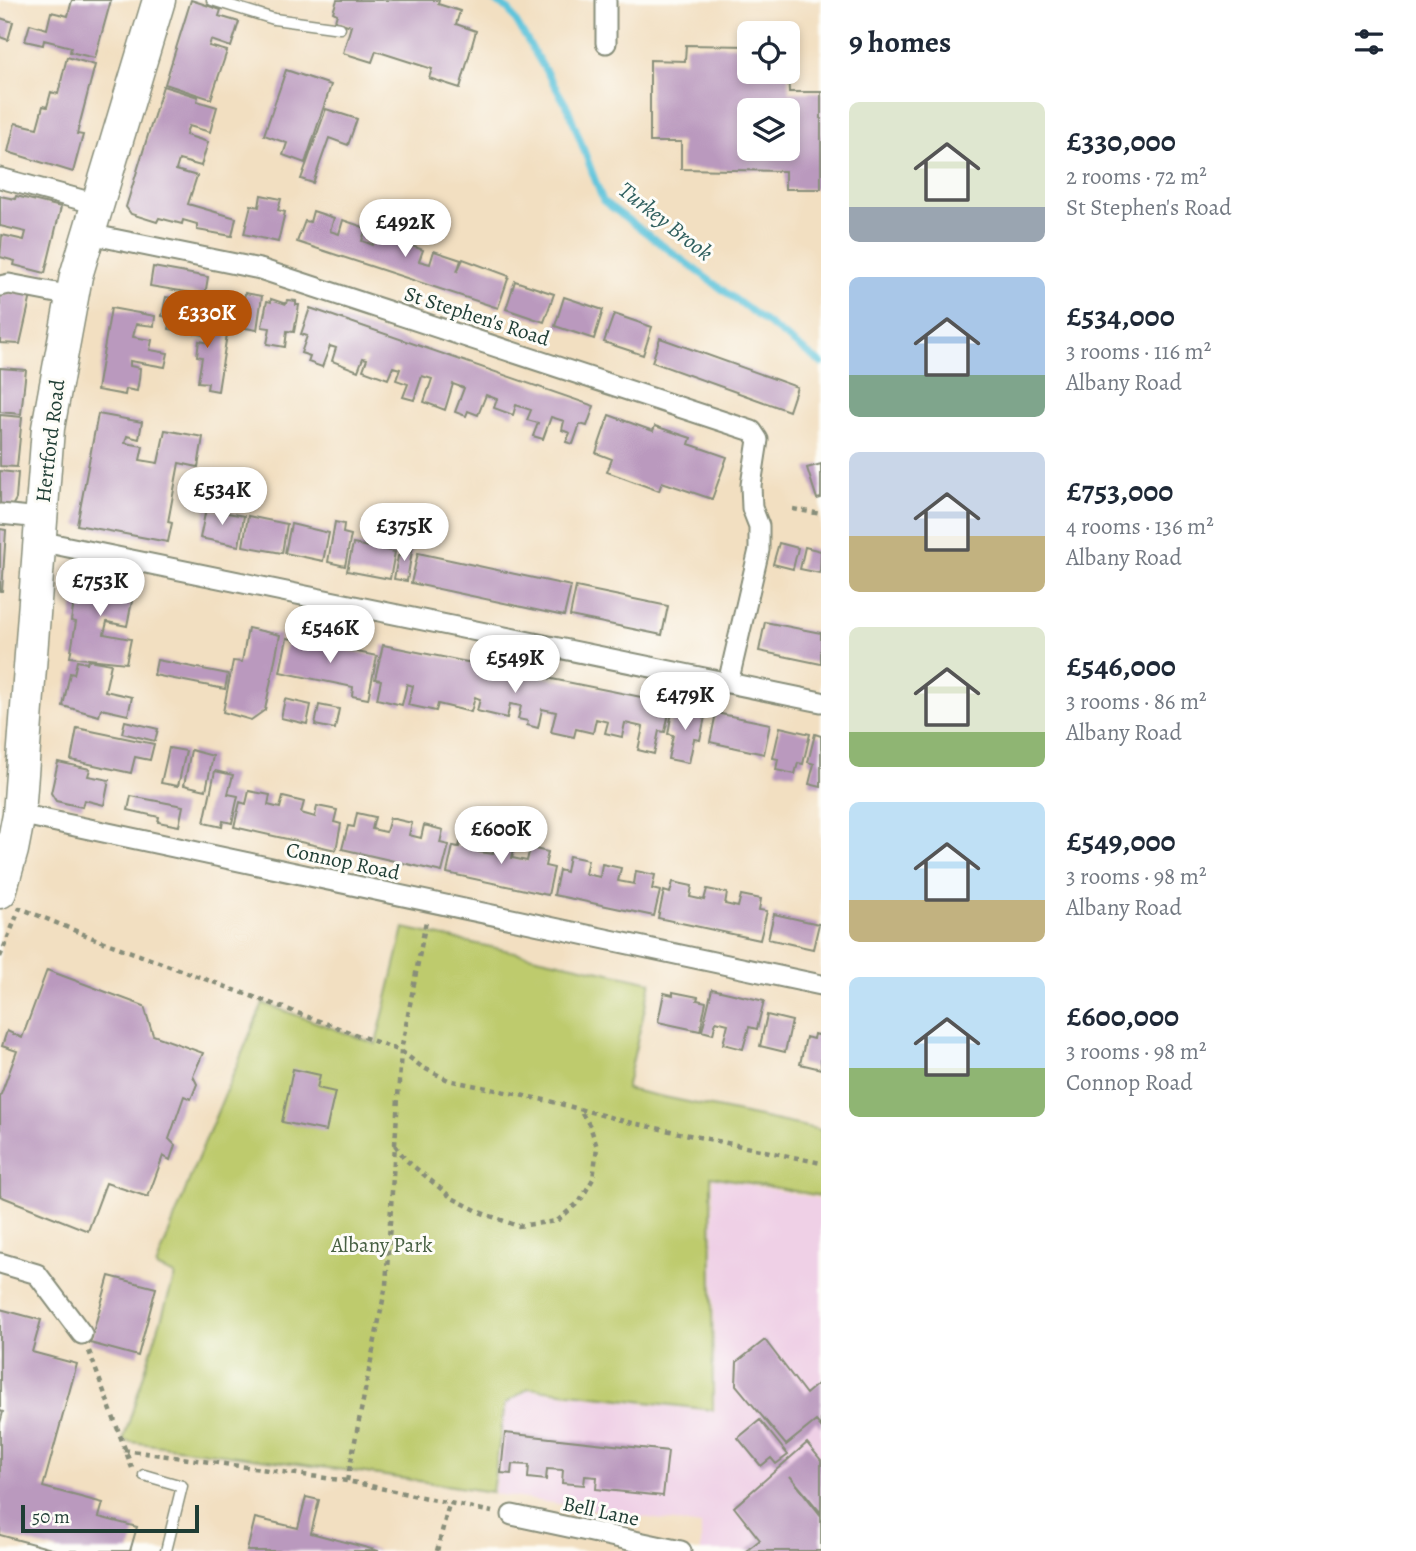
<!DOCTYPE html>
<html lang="en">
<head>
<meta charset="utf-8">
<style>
  body { margin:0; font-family:Alegreya,serif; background:#f2f2f3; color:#1f2937; height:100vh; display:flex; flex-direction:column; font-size:26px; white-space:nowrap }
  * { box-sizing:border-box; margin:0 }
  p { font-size:23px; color:#747a83 }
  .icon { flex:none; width:38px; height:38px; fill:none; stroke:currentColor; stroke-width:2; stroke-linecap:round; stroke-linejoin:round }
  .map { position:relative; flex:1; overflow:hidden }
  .sheet { display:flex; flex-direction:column; background:#fff; width:595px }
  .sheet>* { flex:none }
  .buttons { position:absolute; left:737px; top:21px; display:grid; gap:14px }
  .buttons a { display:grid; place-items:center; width:63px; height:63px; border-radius:10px; background:#fff; box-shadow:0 4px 10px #0003; font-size:35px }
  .scale { position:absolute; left:21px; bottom:18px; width:178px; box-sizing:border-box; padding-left:7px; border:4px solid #1f3d34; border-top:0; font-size:19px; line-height:24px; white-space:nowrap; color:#1f3d34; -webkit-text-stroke:5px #fdfcf7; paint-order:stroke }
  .price { position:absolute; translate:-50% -60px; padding:0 16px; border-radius:24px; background:#fff; color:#222; font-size:23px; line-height:46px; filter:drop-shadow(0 2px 4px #0008) }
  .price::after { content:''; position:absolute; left:50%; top:42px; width:21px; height:16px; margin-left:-10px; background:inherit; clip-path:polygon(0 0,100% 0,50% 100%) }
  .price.on { background:#b45309; color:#fff }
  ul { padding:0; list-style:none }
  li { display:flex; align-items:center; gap:21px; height:175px; padding:0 28px }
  li span { display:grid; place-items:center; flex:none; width:196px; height:140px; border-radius:10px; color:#555 }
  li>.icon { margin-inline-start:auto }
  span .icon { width:84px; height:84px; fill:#fffc; stroke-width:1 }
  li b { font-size:30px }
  h2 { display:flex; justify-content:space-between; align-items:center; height:84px; padding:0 28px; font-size:30px }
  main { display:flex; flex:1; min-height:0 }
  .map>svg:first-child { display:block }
  .built { fill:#efd0e6 }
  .green { fill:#becb6d; stroke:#6e8450; stroke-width:2 }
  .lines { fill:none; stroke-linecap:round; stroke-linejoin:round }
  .stream { stroke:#5ec4db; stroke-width:7 }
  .building { fill:#ba99be; fill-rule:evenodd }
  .service-casing { stroke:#888e7a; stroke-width:13 }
  .minor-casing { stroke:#888e7a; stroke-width:23 }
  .primary-casing { stroke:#888e7a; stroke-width:35 }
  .path { stroke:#888e7a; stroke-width:4.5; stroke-dasharray:5 5; stroke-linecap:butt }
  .service { stroke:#fff; stroke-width:10 }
  .minor { stroke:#fff; stroke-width:19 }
  .primary { stroke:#fff; stroke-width:32 }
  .labels { text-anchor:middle; stroke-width:6; stroke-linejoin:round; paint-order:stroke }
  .street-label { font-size:21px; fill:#1f3d34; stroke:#fdfcf7 }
  .park-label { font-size:21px; fill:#476042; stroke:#fdfcf7 }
  .water-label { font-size:23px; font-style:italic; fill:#2f5f5e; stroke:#fdfcf7 }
</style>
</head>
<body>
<main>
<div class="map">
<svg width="821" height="1551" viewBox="0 0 821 1551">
  <rect width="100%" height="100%" fill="#fdfcf7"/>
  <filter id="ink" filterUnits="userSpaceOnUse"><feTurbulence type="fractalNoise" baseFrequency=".0143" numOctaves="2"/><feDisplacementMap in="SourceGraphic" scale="14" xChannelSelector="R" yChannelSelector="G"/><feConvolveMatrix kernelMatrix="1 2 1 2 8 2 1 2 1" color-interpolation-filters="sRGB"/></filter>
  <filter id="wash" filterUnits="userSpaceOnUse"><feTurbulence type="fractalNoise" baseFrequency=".00686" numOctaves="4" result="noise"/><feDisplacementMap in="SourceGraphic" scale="28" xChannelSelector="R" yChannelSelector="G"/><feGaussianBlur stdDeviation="1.57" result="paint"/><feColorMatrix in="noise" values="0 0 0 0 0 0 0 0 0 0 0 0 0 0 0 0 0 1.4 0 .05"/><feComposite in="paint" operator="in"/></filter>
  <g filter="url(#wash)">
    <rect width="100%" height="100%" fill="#f2dfc1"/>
    <path class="built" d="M713,1178l108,21v352h-120v-25l-207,-32 12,-89 22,-15 187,22z"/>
    <path class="green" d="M404,928l247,54 -25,107 195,41v66l-110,-20 2,234 -184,-22 -24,16 -13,88 -133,-20 -236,-31 52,-166 -19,-8 39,-102 68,-162 113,41z"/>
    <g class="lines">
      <path class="stream" d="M493,0l16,10 59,98 35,93 218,162"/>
    </g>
    <g id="blocks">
      <path class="building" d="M72,0h39l-16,58 -25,-6 1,-5 -27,-7 -1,5 -18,-4 5,-17 17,5 4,-17 17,4z
        M191,0l30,10 -2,6 20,6 -8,25 -20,-7 -2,6 18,5 -16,48 -46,-15z
        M337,0h102l-1,4 22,7 -4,13 20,7 -16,57 -31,-10 3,-9 -56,-18 -4,11 -29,-9 8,-27 -16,-5 2,-7 -4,-2z
        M0,18l13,4 -5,18 -8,-3z
        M686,45l63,1v26h39l1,20h32v97h-36v-18l-104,-2v-27h-31v-82l35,1zM749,110h39v39h-39z
        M67,57l28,8 -18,69 6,1 -10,37 -65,-20 7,-29 22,5 6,-22 4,1 4,-15 7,2z
        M286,70l45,15 -26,78 -22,-8 4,-12 -23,-8z
        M163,86l35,11 -1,4 20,6 -7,25 -21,-6 -2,4 -1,5 22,7 -7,24 -22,-6 -3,10 21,6 -9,28 48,14 -4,18 -35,-6v-6l-14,-4 -1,4 -23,-6 -2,4 -26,-8 -5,-7z
        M326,109l31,10 -9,26 -19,-7 -16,45 -12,-4z
        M261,195l20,4 -3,11 7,2 -7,30 -34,-8 7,-29 8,2z
        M0,196l15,3 1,-3 45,11 -16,66 -31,-8 1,-4 -15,-4 2,-22 22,5 2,-8 -26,-6z
        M313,211l21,7 -4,13 9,3 4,-14 23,8 -4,13 11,4 6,-19 36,12 -3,8 11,4 -4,11 11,3 4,-13 27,9 -4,12 6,-13 46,17 -11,32 -201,-66 8,-21 5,1z
        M153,267l55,10 -3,18 -55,-9z
        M515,281l39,13 -10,28 -38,-13z
        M32,291l-12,53 -20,-1v-49z
        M245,293l17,3 -5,34 -17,-3z
        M166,297l32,6 -4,19 -32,-6z
        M564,297l39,13 -9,29 -39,-13z
        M271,299l15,5 1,-4 9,1v4h3l-5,27 -7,-1 -2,16 -18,-3 3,-16 -8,-1 5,-26 4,1z
        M111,308l44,8 -1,10 -18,-2 -3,13 19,3 -2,10 18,3 -3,14 -35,-6v5l10,2 -1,11 -2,12 -11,-2 -1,6 -28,-5z
        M310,308l284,98 -7,20 -7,-2 -7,20 -7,-2 4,-9 -8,-3 2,-9 -13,-4 -8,22 -10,-3 5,-13 -11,-3 4,-10 -15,-5 -3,10 -19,-7 3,-9 -11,-4 -8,20 -10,-4 -2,5 -11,-4 9,-24 -11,-4 -8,26 -21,-8 8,-23 -10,-3 -8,24 -11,-3 5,-13 -12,-4 4,-11 -7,-2 -5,12 -25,-9 4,-11 -4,-1 -5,13 -26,-10 4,-13 -6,-2 -8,21 -14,-5 2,-6 -9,-3 6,-17 -6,-2z
        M614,314l38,13 -9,28 -39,-13z
        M171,319l57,9 -10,63 -11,-2 1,-6 -10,-1 4,-25 -5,-1 2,-15 11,2 1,-7 -42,-7z
        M660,338l137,49 -8,24 -137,-49z
        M0,368l26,2 -5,44 -21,-2z
        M98,414l44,8 -3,17 -12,-3 -2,7 18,3 -3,14 18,3 7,-33 38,7 -5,30 -19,-4 -11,59 4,1 -4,19 -91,-17z
        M0,415l22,2 -5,50 -17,-1z
        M609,415l44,16 2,-5 36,12 -2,6 38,13 -15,42 -50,-17 -3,9 -52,-19 5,-13 -16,-6z
        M821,464v34l-4,1 -10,-31z
        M0,471l18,2 -2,26 -5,9 -11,-2z
        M206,509l38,7 -5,30 -39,-8z
        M248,516l39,8 -5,29 -39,-7z
        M335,522l9,2 -1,9 8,2 -6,31 -17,-4z
        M291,524l38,9 -6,28 -38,-8z
        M0,529l6,1 -4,61h-2z
        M404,543l9,2 -6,36 -13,-2 4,-23h4z
        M779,543l19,5 -5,21 -20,-5z
        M353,544l42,8 -5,27 -43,-8z
        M805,547l16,4 -1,22 -20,-4z
        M418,553l153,33 -7,30 -153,-33z
        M79,570l55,11 -2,12 -23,-4 -1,8 24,4 -5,25 -20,-4 -3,12 27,5 -5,24 -56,-6 6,-35 -5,-1z
        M576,587l92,19 -6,29 -92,-19z
        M765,622l56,11v31l-62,-13z
        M248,628l32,7 -15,75 -14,10 -28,-8 10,-51 9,1z
        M287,638l90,18 -9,43 -16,-3 1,-9 -73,-15z
        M383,645l288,58 -6,29 -6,-1 -5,23 -16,-4 5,-23 -18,-4 -3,14 -17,-4 3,-11 -12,-3 -3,14 -17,-4 -2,8 -23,-5 5,-20 -14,-3 -4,19 -11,-3 1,-4 -10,-2 3,-13 -11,-2 -3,14 -30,-7 3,-12 -5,-2 -4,15 -33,-8 -2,7 -28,-6 5,-19 -6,-2 -5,21 -25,-6 4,-19 -6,-1z
        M88,660l23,4 -6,27 27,6 -4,18 -27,-6 -2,7 -36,-10 7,-33 4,1 3,-13 10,2z
        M157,660l71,14 -3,15 -71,-14z
        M285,699l26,6 -4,19 -26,-6z
        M319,705l20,4 -4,20 -20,-4z
        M673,706l33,6 -6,28 -6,-1 -5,24 -21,-4 5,-24 -5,-1z
        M716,713l54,11 -6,30 -54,-12z
        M125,721l33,8 -3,12 -33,-8z
        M780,727l30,7 -7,30 -5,-1 -3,11 -19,-4 2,-11 -5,-1z
        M77,728l77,16 -4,16 -15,-3 -4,16 -60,-13z
        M815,734l6,2v51l-12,-3 5,-20 -6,-2z
        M169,748l17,3 -8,35 -17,-3z
        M191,750l22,6 -7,34 -22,-5z
        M58,762l32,7 -2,7 21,4 -5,25 -20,-5 -2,7 -26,-6 -5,-8z
        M215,771l18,4 -5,19 10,2 -6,27 -9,-2 -1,6 -18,-4z
        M249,791l21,4 -2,10 12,3 3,-11 21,5 -3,11 14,4 2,-11 20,4 -3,12 7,2 -5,26 -102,-23 6,-25 6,2z
        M131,796l52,10 -4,20 -21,-4 1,-5 -31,-7z
        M357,813l18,4 -3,12 14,3 4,-14 22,5 -3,12 12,3 3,-13 19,5 -3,13 9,2 -7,27 -100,-23 6,-23 6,1z
        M462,834l20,4 -3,14 14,2 3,-13 19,4 -3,13 15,3 3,-13 18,4 -3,14 9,2 -6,27 -101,-22 6,-27 6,1z
        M569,856l19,4 -3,14 15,3 2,-13 19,4 -3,13 16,3 2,-13 19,4 -3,14 8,2 -6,25 -100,-21 5,-25 7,2z
        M673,882l19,4 -2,11 14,3 3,-11 20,4 -2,11 13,3 3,-12 20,4 -2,11 8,1 -7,29 -102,-22 6,-27 6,2z
        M774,914l45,10 -6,25 -45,-10z
        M47,970l97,36 9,29 50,18 -10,23 4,8 -6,15 -7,-3 -15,43 6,6 -5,15 -7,-4 -15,41 -42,-14 -18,48 -88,-35v-99l17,-46 -15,-5 5,-15 15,7z
        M712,989l52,12 -7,28 -8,-2 -6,22 -20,-5 5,-20 -12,-3 -3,13 -11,-3z
        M673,992l25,5 -1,3 9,2 -6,29 -42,-9 6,-29 9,2z
        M767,1015l25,6 -7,31 -25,-6z
        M814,1034l7,2v33l-21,-5 6,-27 7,2z
        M293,1069l27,6 -3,13 18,4 -9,39 -44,-9z
        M109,1276l47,12 -18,68 -48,-13z
        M0,1309l41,11 -9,32 45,12 -34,123 60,16 -4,14 38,10 -7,24h-71l-59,-16v-112l3,-11 -3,-1z
        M765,1340l41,54 15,-13v46l-5,-6 -30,24 -50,-60 1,-23z
        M760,1420l28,35 -12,9 -5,-6 -10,8 -23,-28z
        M505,1433l163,18 -5,45 -67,-7 1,-12 -12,-1 -1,9 -22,-2 1,-13 -16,-1 -1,11 -18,-2 1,-13 -17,-1 -1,10 -10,-1z
        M807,1443l14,17v53l-31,-37 31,40v35h-75l14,-11 -26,-33z
        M306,1497l13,3 -8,33 68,18h-132l8,-33 43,10z"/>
    </g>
  </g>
  <g filter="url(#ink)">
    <use href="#blocks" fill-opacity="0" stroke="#888e7a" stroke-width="2"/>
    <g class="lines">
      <g class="service-casing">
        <path id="service" d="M212,0l62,19 66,9
          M144,1475l38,11 -16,65"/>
      </g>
      <g class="minor-casing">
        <path id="minor" d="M606,0v43
          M0,178l97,26
          M89,234l171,35 492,162 6,9 -7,45 1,23 7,18v24l-31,133
          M0,286l9,-2 63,12
          M0,514l41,4
          M39,541l782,161
          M19,814l802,171
          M0,1263l37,11 45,60
          M512,1515l169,36"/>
      </g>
      <g class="primary-casing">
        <path id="primary" d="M0,892l12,-42 7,-36 29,-386 28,-152 83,-276"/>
      </g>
      <path class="path" d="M793,509l28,5
        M0,957l20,-49 73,30 308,113 21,16 26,13 101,21 79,21 193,41
        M395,1145l11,15 46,38 30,15 36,13 39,-5 23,-20 13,-22 4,-32 -7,-21 -11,-17
        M89,1351l43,117
        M124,1450l223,31 145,31
        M347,1481l39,-196 15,-234 25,-130
        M437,1551l12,-47"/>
      <use href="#service" class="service"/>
      <use href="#minor" class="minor"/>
      <use href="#primary" class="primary"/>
    </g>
  </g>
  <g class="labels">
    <g class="street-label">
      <text transform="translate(477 316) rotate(18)" y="7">St Stephen's Road</text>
      <text transform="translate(50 441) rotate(-83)" y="7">Hertford Road</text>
      <text transform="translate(343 861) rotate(12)" y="7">Connop Road</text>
      <text transform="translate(601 1511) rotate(12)" y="7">Bell Lane</text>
    </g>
    <g class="park-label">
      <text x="382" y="1252">Albany Park</text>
    </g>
    <g class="water-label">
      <text transform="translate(666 221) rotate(38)" y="8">Turkey Brook</text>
    </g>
  </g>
</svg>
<div class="buttons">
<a><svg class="icon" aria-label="locate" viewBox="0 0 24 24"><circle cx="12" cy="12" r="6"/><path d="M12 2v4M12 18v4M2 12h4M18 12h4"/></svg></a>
<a><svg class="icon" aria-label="layers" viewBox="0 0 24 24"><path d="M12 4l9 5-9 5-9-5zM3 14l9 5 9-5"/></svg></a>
</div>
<div class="scale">50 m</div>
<b class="price" style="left:405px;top:259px">£492K</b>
<b class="price on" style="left:207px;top:350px">£330K</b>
<b class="price" style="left:222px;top:527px">£534K</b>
<b class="price" style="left:404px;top:563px">£375K</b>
<b class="price" style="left:100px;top:618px">£753K</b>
<b class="price" style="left:330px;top:665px">£546K</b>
<b class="price" style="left:515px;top:695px">£549K</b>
<b class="price" style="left:685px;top:732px">£479K</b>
<b class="price" style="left:501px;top:866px">£600K</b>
</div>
<section class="sheet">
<h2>9 homes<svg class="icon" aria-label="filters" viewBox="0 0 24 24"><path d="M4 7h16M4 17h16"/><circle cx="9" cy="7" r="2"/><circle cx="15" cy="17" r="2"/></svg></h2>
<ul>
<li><span style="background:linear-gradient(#dfe7d0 75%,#9aa5b1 0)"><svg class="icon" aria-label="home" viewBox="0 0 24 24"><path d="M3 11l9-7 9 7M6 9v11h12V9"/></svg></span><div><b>£330,000</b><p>2 rooms · 72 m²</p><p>St Stephen's Road</p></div></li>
<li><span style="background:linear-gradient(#a9c7e8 70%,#7fa58c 0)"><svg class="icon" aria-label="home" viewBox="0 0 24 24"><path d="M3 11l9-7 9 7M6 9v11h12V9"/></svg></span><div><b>£534,000</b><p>3 rooms · 116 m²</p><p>Albany Road</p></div></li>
<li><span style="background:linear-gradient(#c9d6e8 60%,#c2b280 0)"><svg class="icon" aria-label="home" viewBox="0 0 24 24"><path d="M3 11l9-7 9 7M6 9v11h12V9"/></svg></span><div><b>£753,000</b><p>4 rooms · 136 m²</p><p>Albany Road</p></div></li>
<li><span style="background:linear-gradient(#dfe7d0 75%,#8fb573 0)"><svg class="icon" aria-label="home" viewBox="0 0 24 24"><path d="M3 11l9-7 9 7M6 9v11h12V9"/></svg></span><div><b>£546,000</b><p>3 rooms · 86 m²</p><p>Albany Road</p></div></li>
<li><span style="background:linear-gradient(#bfe0f5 70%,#c2b280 0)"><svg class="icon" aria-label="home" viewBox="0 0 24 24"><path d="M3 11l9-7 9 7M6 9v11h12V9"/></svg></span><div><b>£549,000</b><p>3 rooms · 98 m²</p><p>Albany Road</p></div></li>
<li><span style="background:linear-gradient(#bfe0f5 65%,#8fb573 0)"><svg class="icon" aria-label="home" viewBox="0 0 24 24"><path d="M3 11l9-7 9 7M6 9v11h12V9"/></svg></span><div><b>£600,000</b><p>3 rooms · 98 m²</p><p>Connop Road</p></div></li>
</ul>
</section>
</main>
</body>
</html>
